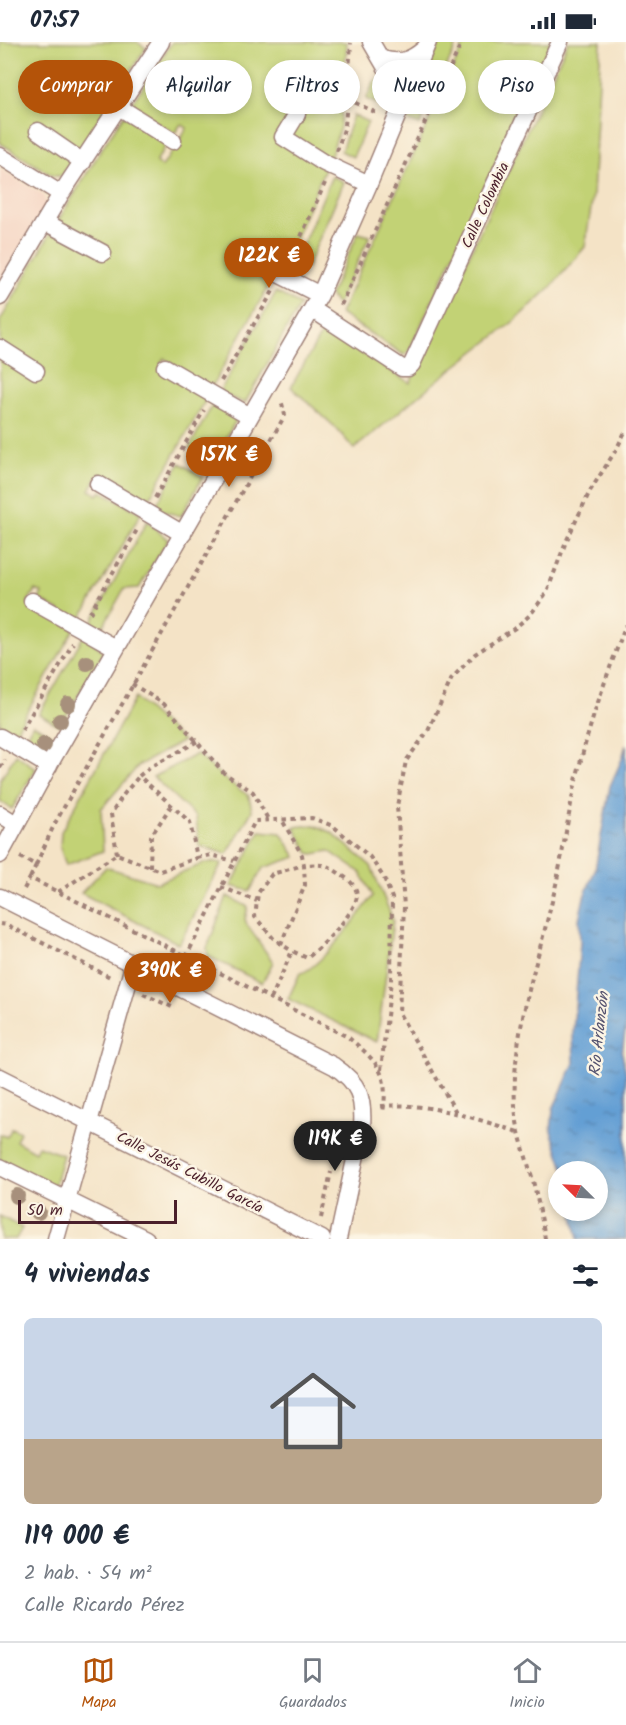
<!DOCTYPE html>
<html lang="es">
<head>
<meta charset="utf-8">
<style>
  body { margin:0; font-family:Kalam,sans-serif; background:#f6f6f7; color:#1f2937; height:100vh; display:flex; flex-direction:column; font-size:22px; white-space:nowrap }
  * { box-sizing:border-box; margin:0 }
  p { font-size:20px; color:#747a83 }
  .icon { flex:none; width:33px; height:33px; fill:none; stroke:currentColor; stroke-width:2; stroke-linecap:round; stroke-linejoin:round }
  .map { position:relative; height:1197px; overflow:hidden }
  .panel { display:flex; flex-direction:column; background:#fff; flex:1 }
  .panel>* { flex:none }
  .top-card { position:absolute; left:18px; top:18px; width:591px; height:54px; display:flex; gap:12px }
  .needle { width:39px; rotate:294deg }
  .buttons { position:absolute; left:548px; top:1119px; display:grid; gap:12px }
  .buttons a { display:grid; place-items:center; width:60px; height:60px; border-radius:50%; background:#fff; box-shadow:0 3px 9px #0003; font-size:30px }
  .scale { position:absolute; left:18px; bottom:15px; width:159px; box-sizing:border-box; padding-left:6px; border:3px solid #4a1f2b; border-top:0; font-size:16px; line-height:21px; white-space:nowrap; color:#4a1f2b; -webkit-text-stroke:4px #fcf5e5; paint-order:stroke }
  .price { position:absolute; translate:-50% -51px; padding:0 14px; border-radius:21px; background:#b45309; color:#fff; font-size:20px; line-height:39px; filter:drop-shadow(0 2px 3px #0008) }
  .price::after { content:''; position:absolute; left:50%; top:36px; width:18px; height:14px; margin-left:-9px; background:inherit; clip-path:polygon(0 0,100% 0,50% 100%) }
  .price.on { background:#222; color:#fff }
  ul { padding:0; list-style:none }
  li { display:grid; align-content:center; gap:12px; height:318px; padding:0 24px }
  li+li { border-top:2px solid #e0e1e3 }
  li span { display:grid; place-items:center; height:186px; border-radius:9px; color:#555 }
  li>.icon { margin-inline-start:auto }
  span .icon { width:108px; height:108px; fill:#fffc; stroke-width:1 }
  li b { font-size:26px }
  h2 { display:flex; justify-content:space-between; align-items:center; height:72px; padding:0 24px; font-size:26px }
  .tag { padding:0 21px; border-radius:27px; background:#fff; box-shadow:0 3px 9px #0003; font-size:21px; line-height:54px }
  .tag.on { background:#b45309; color:#fff }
  .status { display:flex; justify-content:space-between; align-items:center; height:42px; padding:0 30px; background:#fff; direction:ltr }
  .status svg { height:16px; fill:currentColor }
  .tab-bar { display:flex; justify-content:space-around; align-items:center; height:84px; border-top:2px solid #e0e1e3; background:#fff; font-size:16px; color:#747a83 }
  .tab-bar a { display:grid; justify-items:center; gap:3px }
  .tab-bar .on { color:#b45309 }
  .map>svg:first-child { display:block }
  .built { fill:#f5d3c1 }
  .garden { fill:#c2d274; stroke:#867850; stroke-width:1.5 }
  .water { fill:url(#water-ripples); stroke:#575f80; stroke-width:1.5 }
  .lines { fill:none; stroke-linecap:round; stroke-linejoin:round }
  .street-casing { stroke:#9f8178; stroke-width:19 }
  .path { stroke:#9f8178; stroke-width:4; stroke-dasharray:4.5 4.5; stroke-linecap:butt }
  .street { stroke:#fff; stroke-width:16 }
  .tree { fill:#a7907b }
  .labels { text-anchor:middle; stroke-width:5; stroke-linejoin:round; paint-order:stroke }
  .street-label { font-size:15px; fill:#4a1f2b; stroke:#fcf5e5 }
  .water-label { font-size:16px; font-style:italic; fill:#54526f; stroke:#fcf5e5 }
</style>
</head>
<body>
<div class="status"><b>07:57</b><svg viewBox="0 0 49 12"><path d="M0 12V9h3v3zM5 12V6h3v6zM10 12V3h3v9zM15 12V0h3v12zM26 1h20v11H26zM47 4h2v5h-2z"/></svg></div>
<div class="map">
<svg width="626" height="1197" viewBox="0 0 626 1197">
  <defs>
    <pattern id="water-ripples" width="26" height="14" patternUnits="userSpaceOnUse" patternTransform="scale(1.5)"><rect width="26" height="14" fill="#649fd4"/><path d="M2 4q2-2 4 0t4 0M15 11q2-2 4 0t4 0" fill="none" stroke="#5481ac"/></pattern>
  </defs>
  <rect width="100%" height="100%" fill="#fcf5e5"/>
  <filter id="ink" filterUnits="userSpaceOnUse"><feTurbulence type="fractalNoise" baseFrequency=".0167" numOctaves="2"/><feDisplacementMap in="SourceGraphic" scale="12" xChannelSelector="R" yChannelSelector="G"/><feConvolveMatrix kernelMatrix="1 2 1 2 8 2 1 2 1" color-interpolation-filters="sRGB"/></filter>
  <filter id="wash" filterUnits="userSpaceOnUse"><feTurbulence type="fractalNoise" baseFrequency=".008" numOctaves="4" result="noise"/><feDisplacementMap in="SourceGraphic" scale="24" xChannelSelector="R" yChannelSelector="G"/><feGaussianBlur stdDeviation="1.35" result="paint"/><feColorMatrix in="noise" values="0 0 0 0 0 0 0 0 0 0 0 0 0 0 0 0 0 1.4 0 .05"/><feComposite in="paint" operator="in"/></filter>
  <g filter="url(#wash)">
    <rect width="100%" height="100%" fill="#f4e3c6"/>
    <path class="built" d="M0,127l42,25 5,10 -47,81z"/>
    <path class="garden" d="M0,0h137l9,6 -84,128h-9l-53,-33z
      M172,0h175l-7,85 -10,32 -50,-27 45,36 -33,79 -13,23 -37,-20v-4l-9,-4 -5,10 5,3 -2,5h5l37,18 -63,112 -46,-32 -3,5 47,33 -63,110 -45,-26 2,-5 -3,-1 -9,16 8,5 3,-4 40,22 -62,109 -40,-23 3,-6 -7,-3 -7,12 46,27 -62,109 -12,-7v-380l39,27 6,-8 -45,-26v-23l53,-92 53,-87 18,-27 43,28 -11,19 6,5 25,-39 -6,-4 -6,9 -46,-25z
      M440,0h18l-38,83 -15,-6z
      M465,0h87l-143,309 -5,4 -64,-41z
      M568,0h33l-8,153 -8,52 -34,40 -38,35 -74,57 -85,70 -19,-22 -44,-40 33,-58 86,54z
      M380,36l3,1 6,13 -2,16 -21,-9 8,-17z
      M353,73l15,7 -15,35 -12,-6z
      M332,134l12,6 -37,85 -11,-6z
      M358,191l12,3 -33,69 -7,-10z
      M276,250l24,13 -55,98 -26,-10z
      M214,360l23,17 -25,42 -23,-13z
      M180,421l23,14 -22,39 -27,-7z
      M147,479l21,19 -29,48 -15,1 -23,41 -12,-3z
      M84,593l20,17 -44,74 -21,-12z
      M135,656l48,43 -44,24 -38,44 2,42 -37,14 -6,-17 1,-16z
      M33,682l21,13 -9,15 -23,-9z
      M16,712l20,15 -24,40 -12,-8v-21z
      M197,712l29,26 23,16 3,15 -25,43 -28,-8 -3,-29 -43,-40z
      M314,783l17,7 40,34 22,54 -16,122 -89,-43 12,-26c17,-1 61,-61 73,-77l-12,-23 -32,-22 -16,3 -4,-1 -15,-26z
      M260,789l21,2 15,24 -33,11 -13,23 -19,-5z
      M215,820l7,1 -43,81 -98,-51 25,-26 51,16 48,-20z
      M227,854l21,11 -3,12 2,6 26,37 -11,21 -54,-27 -1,-8z
      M12,1086l8,4 -4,9 19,11 3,-6 25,9 -11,38 -52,-26v-33l7,3z
      M0,1174l22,12 -6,11h-16z"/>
    <path class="water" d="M626,703v280l-4,28 4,20v166h-48l-6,-28 25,-1v-38l-32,-1 -14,-40 2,-22 21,-46 -1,-30 7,-91 -1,-23 5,-22 11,-27 15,-84 12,-27z"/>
  </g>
  <g filter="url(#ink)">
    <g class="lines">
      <g class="street-casing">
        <path id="street" d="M371,0l32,55
          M382,17c18,5 28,2 42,-10
          M119,65l54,34
          M297,72l-14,23 41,26 45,21
          M38,89l45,31
          M0,114l61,38
          M45,180l58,31
          M235,210l85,43
          M0,255l61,-103 100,-152
          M312,267l90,59h6l4,-4 148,-322
          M0,306l36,23
          M165,325l85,49
          M98,442l85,50
          M32,559l84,47
          M0,695l49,29
          M0,772l16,10
          M0,813l52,-95 268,-465 49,-111 59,-142
          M0,855l334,169c25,17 30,31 28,61l-24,112
          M0,1035l322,162
          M0,1125l146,72
          M56,1197l77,-273"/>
      </g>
      <path class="path" d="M347,57l32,15
        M337,109l8,-25 6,-83
        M290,219l35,-78
        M341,263l121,-263
        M221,339l52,-90
        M155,456l49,-88
        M90,571l48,-85
        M132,642l32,20 60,69 29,19 16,29
        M22,688l51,-87
        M0,726l5,-8
        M117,812l-6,-40 13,-20 15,-18
        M20,815l16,8 -6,13
        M197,816l14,-3 23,6
        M36,823l18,-40 231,-410 -4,-15
        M150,825l1,-31 20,-30
        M221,845l36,14
        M24,847l6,-11 318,159c28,24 42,35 35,75
        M58,850l59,-38 43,17 37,-13 -7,-36 -51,-46 10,-8 49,-27
        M0,882l7,1 105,53
        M281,902l-7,-5 -19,-22 3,-24 14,-19 32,-9 -2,-10 -20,-35
        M186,915l69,-136 57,-3 21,8 37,31 14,21 8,20 -1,82 -10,90
        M143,952l29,13
        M271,957l21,-48 15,7c13,-9 52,-48 50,-65 -2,-8 -8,-13 -14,-17 -17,-12 -18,-12 -39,-11l1,20 -24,59 11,7
        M381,1064c47,-4 93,12 137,26
        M456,1070l-57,-99 5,-106 -7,-101 9,-45 22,-30 24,-53 23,-24 40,-26 16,-14 16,-22 18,-48 25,-53 26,-41 10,-20
        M321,1176l10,-46
        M545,1197c-3,-21 -8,-42 -13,-62 -7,-24 -15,-45 -17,-71 -4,-72 23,-144 39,-213 9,-37 13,-75 22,-112 11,-51 31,-107 50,-156"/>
      <use href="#street" class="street"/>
    </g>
    <g class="tree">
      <circle cx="87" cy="621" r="8"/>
      <circle cx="68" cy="662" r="8"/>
      <circle cx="60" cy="679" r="8"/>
      <circle cx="44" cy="703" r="8"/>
      <circle cx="17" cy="1154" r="8"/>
      <circle cx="38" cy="1170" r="8"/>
    </g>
  </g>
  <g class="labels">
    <g class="street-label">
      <text transform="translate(485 163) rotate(-65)" y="5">Calle Colombia</text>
      <text transform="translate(190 1130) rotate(27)" y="5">Calle Jesús Cubillo García</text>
    </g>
    <g class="water-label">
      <text transform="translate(598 992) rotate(-84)" y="6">Río Arlanzón</text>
    </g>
  </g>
</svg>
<div class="buttons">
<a><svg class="needle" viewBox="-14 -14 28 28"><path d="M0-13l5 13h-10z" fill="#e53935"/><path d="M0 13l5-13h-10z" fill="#747a83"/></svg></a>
</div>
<div class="scale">50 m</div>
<b class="price" style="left:269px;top:247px">122K €</b>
<b class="price" style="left:229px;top:446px">157K €</b>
<b class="price" style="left:170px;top:962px">390K €</b>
<b class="price on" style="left:335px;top:1130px">119K €</b>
<div class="top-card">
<a class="tag on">Comprar</a>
<a class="tag">Alquilar</a>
<a class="tag">Filtros</a>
<a class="tag">Nuevo</a>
<a class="tag">Piso</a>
</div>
</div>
<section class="panel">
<h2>4 viviendas<svg class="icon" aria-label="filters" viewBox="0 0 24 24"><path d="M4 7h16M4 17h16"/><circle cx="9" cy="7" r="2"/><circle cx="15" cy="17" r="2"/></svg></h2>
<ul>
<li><span style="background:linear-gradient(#c9d6e8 65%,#b9a48a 0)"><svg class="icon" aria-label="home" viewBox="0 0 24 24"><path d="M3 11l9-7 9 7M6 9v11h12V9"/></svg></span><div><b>119 000 €</b><p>2 hab. · 54 m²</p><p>Calle Ricardo Pérez</p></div></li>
</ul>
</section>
<nav class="tab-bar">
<a class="on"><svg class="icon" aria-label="map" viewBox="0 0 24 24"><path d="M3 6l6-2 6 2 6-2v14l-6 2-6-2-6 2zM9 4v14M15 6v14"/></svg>Mapa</a>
<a><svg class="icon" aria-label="saved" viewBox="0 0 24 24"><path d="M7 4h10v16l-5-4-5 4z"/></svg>Guardados</a>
<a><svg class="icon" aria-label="home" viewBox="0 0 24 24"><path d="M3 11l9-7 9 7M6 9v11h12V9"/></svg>Inicio</a>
</nav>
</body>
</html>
